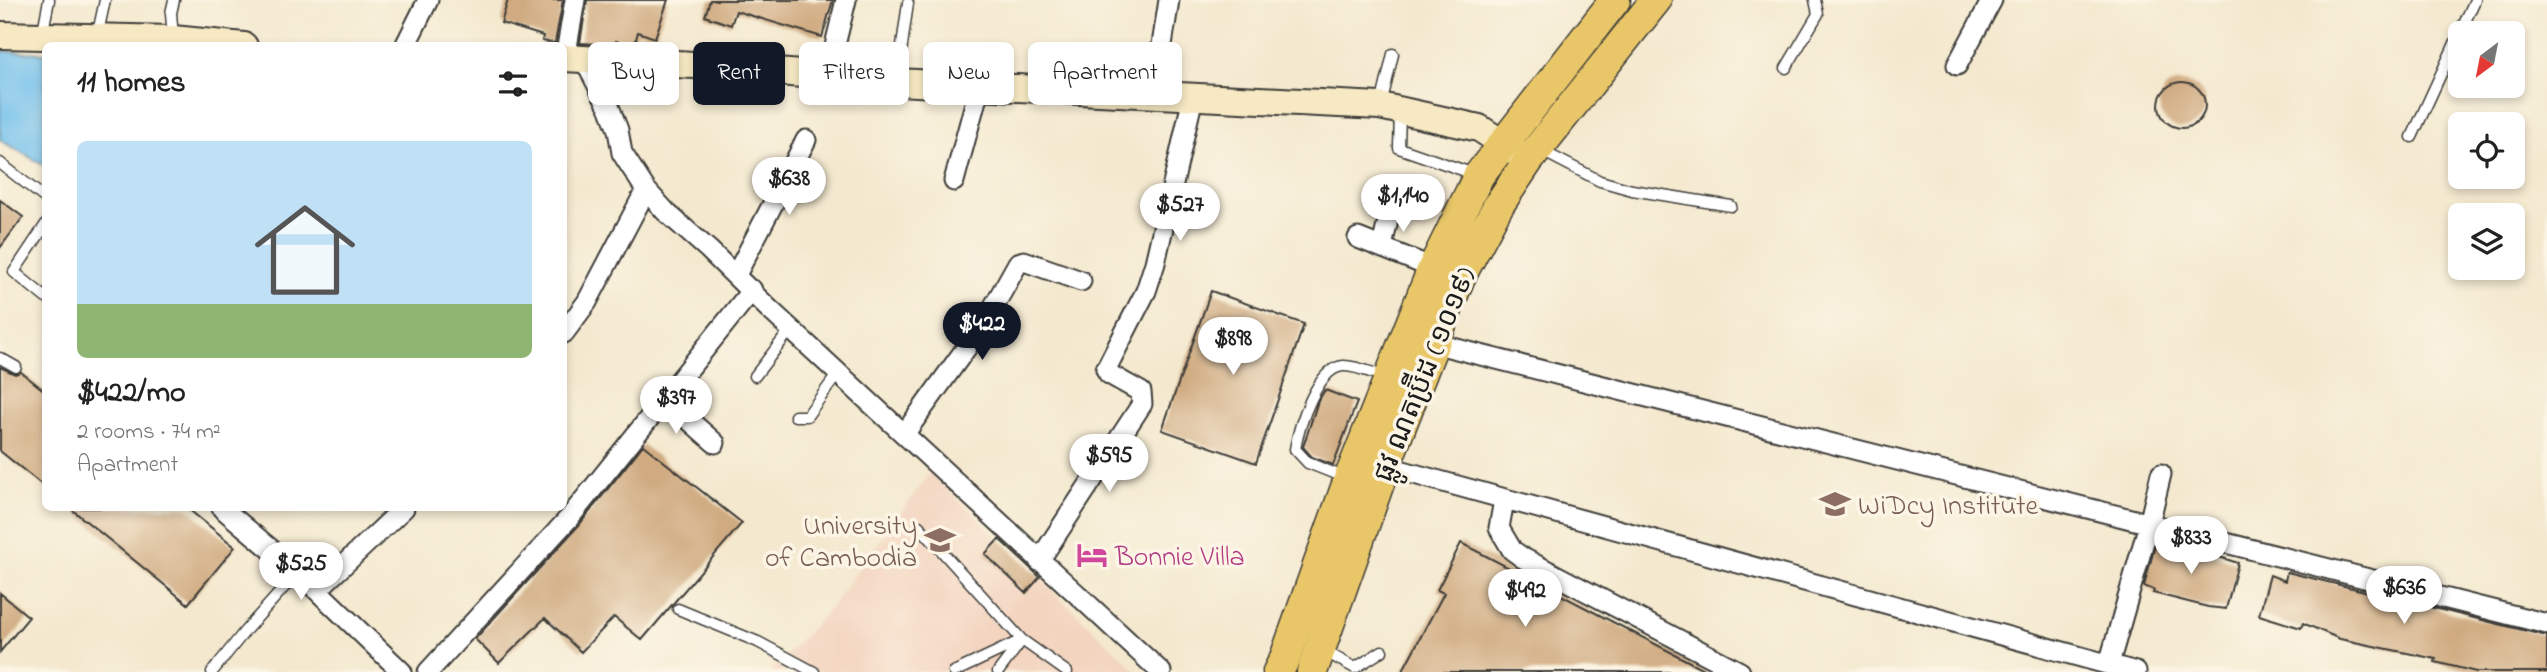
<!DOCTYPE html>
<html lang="en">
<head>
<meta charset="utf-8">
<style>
  body { margin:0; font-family:"Indie Flower","Noto Sans Khmer",sans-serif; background:#f6f6f6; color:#222; height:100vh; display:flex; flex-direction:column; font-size:26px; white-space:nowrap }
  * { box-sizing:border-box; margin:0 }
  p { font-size:23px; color:#767676 }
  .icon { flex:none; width:38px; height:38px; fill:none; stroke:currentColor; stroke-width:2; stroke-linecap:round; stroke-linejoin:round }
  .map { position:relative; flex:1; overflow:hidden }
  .details { position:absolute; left:42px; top:42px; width:525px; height:469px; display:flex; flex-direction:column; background:#fff; border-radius:10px; box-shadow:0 4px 10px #0003 }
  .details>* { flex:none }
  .top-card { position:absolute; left:588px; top:42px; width:665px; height:63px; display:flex; gap:14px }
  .needle { width:46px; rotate:212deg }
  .tools { position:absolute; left:2448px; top:21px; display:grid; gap:14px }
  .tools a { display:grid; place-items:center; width:77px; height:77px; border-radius:10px; background:#fff; box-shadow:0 4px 10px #0003; font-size:35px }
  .price { position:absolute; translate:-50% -60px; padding:0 16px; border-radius:24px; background:#fff; color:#222; font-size:23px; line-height:46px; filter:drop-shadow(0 2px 4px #0008) }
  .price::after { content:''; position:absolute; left:50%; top:42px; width:21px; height:16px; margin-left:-10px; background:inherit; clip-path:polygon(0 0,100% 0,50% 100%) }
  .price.selected { background:#111827; color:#fff }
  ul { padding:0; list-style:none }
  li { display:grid; align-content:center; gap:14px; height:371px; padding:0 35px }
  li+li { border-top:2px solid #e0e0e0 }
  li span { display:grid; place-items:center; height:217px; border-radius:10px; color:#555 }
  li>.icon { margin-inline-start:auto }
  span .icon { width:126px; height:126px; fill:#fffc; stroke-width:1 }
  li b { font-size:30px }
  h2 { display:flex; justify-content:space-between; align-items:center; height:84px; padding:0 35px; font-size:30px }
  .pill { padding:0 24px; border-radius:10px; background:#fff; box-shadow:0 4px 10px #0003; font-size:24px; line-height:63px }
  .pill.selected { background:#111827; color:#fff }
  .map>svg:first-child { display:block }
  .built { fill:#f3d4bf }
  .water { fill:#73c1ed; stroke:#486e84; stroke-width:2 }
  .building { fill:#d0ab81 }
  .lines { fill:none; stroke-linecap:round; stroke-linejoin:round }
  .lane-casing { stroke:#3c3b37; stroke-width:13 }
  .street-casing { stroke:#3c3b37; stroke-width:23 }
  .secondary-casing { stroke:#3c3b37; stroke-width:30 }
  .primary-casing { stroke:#3c3b37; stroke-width:33 }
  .lane { stroke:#fff; stroke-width:10 }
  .street { stroke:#fff; stroke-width:19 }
  .secondary { stroke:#f6e9c3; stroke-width:26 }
  .primary { stroke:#e9c769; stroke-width:30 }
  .labels { text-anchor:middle; stroke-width:7; stroke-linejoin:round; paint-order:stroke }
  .street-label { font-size:28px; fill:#1c1c1c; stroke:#fcf5e5 }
  .education-label { font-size:28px; fill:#785e54; stroke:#fcf5e5; text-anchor:start }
  .hotel-label { font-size:28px; fill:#b23c85; stroke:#fcf5e5; text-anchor:start }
</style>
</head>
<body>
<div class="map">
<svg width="2547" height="672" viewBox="0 0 2547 672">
  <rect width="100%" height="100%" fill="#fcf5e5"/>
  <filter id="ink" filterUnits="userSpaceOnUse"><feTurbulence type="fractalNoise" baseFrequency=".0143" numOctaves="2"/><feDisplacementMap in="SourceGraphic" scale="14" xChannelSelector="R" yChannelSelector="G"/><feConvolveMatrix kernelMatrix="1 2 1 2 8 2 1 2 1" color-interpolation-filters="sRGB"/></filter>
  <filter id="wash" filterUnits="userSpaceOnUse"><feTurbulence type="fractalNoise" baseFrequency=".00686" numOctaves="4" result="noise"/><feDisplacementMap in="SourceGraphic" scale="28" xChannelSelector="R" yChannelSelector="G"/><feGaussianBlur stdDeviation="1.57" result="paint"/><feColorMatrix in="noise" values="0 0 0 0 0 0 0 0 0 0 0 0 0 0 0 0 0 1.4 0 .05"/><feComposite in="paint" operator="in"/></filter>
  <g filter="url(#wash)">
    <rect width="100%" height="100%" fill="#f4e9cf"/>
    <path class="built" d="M930,473l208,199h-368l60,-64z"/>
    <path class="water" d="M0,51l45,2v113l-45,-26z"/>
    <g id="blocks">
      <path class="building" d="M508,0h55l-8,43 -13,-2 1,-5 -42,-13z
        M587,0h81l-13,38 -17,-6 -4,14 -18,-5 -1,4 -35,-2z
        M710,0h123l-11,37 -86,-26 -5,14 -26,-9z
        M2159 105a23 23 0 1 1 46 0a23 23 0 1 1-46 0Z
        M0,200l23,17 -23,31z
        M1211,291l93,33 -48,139 -94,-33z
        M0,367l15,7 6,-2 25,20v96l-46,-37z
        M1325,390l32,12 -24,63 -21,-8 -9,-10 15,-46z
        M643,445l99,78 -100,117 -28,-23 -33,35 -36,-34 -46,45 -24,-24 104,-114z
        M70,508h117l48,39 -47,57z
        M999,539l41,38 -14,16 -41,-39z
        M2156,542l44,9 38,12 -12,46 -18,-2 -55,-14 1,-3 -10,-4z
        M1461,543l248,129h-307l42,-79 -7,-3z
        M2287,572l260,64v36h-71l-41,-10 1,-3 -96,-20 -37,-16 -2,5 -42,-13 11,-40 15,6z
        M0,593l29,24 -29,35z"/>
    </g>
  </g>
  <g filter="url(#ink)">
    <use href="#blocks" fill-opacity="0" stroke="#3c3b37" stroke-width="2"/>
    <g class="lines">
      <g class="lane-casing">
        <path id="lane" d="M42,36l7,-36
          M97,37l8,-37
          M173,39l-2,-26 3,-13
          M1786,68l32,-54 -3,-14
          M897,81l11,-78
          M1381,105l12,-51
          M1400,113l-1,35 78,27
          M2412,137l63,-137
          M1542,151l58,30 32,9 99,16
          M0,163l46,36
          M46,224l-32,48 32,26
          M0,358l16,9
          M755,376l36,-47
          M795,416h12l32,-44
          M1346,478l-38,-15 -13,-14c4,-23 22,-81 48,-83 12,-1 31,8 43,11
          M919,526l103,114 45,32
          M678,609l80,33 56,30
          M1324,651l31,17 27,-17
          M212,672l33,-41 53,-59
          M954,672l68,-32 -24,32"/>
      </g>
      <g class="street-casing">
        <path id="street" d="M405,46l23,-46
          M565,59l10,-59
          M585,61l25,48 8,21 4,23 24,37 20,22 43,38 60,59 392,363
          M1957,65l35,-65
          M831,76l5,-35 10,-41
          M1154,96l15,-96
          M954,181l26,-96
          M1358,238l75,30
          M1382,247l11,-49
          M736,275l70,-135
          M564,333l23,-31 59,-112
          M1433,343l1114,281
          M664,398l51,45
          M905,433l80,-111 33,-59 6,-2 57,20
          M1385,466l751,206
          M1504,500l-5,28 13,22 11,8 217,114
          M222,508l76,64 104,100
          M1039,561l103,-157 -1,-12 -32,-18 -3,-5 40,-78 9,-28 38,-166
          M317,590l87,-82
          M2109,664l40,-140 12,-50
          M428,672l142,-155 182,-227"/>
      </g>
      <g class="secondary-casing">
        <path id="secondary" d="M0,35l173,4 71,7
          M564,58l130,7 203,17 483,24 99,22 40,26"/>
      </g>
      <g class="primary-casing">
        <path id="primary" d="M1278,672l7,-14 64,-179 84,-211 46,-93 136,-175
          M1312,672l73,-206 75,-189 38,-71 30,-45 128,-161"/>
      </g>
      <use href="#lane" class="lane"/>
      <use href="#street" class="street"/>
      <use href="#secondary" class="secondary"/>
      <use href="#primary" class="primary"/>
    </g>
  </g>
  <defs>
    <g id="school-bare" transform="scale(2.415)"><path d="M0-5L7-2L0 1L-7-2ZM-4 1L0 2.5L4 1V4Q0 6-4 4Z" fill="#8d6e63" stroke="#fcf5e5" stroke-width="2.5" paint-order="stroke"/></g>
    <g id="university-bare" transform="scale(2.415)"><path d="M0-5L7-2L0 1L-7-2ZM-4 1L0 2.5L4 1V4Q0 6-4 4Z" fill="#8d6e63" stroke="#fcf5e5" stroke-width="2.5" paint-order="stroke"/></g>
    <g id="hotel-bare" transform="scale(2.415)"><path d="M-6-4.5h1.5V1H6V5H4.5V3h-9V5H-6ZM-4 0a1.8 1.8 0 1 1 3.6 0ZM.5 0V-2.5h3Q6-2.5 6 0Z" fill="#d1479c" stroke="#fcf5e5" stroke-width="2.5" paint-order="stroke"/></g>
  </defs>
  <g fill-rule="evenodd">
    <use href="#school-bare" x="1835" y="504"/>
    <use href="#university-bare" x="940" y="540"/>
    <use href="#hotel-bare" x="1092" y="555"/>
  </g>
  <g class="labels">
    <g class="street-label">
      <text transform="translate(1423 374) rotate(-68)" y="10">ផ្លូវ ណតប្រ៊ីដ (១០១៩)</text>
    </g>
    <g class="education-label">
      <text x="1858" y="514">WiDcy Institute</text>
      <text x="917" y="534" text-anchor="end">University<tspan x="917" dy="32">of Cambodia</tspan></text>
    </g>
    <g class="hotel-label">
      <text x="1115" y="565">Bonnie Villa</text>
    </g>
  </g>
</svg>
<div class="tools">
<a><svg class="needle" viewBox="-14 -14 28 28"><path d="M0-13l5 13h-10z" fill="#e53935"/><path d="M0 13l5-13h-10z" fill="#767676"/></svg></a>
<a><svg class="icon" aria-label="locate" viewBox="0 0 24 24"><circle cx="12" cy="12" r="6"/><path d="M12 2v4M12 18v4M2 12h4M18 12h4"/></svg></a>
<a><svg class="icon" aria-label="layers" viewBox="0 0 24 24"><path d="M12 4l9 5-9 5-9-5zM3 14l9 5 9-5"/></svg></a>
</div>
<b class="price" style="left:789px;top:217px">$638</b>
<b class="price" style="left:1403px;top:234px">$1,140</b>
<b class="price" style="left:1180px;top:243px">$527</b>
<b class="price selected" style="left:982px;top:362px">$422</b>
<b class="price" style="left:1233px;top:377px">$898</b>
<b class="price" style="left:676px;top:436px">$397</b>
<b class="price" style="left:1109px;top:494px">$595</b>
<b class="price" style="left:2191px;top:576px">$833</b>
<b class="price" style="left:301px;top:602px">$525</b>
<b class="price" style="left:2404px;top:626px">$636</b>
<b class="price" style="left:1525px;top:629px">$492</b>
<div class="top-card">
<a class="pill">Buy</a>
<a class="pill selected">Rent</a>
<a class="pill">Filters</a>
<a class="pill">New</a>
<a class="pill">Apartment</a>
</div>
<section class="details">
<h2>11 homes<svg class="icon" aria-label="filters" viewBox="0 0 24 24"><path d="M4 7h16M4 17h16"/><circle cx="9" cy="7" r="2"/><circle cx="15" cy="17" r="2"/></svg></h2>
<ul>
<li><span style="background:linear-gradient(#bfe0f5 75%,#8fb573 0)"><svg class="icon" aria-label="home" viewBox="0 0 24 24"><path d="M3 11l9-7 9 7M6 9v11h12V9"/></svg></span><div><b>$422/mo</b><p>2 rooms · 74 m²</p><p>Apartment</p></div></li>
</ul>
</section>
</div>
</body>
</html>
